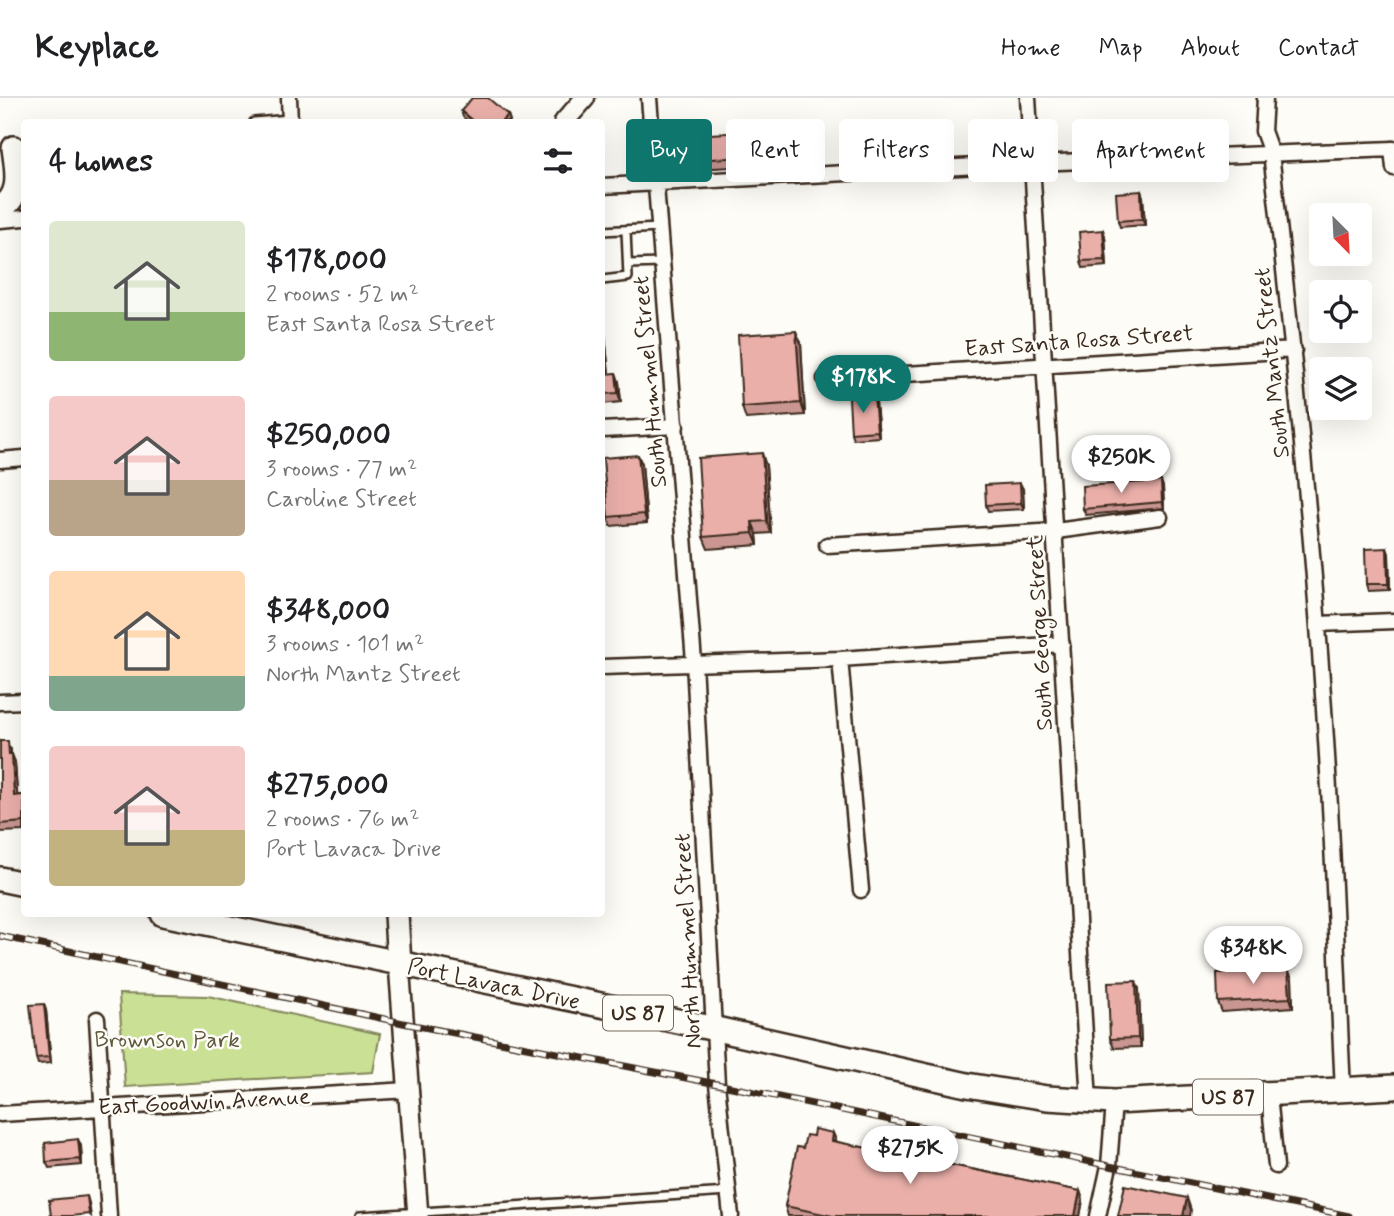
<!DOCTYPE html>
<html lang="en">
<head>
<meta charset="utf-8">
<style>
  body { margin:0; font-family:Mynerve,sans-serif; background:#f2f2f2; color:#202124; height:100vh; display:flex; flex-direction:column; font-size:26px; white-space:nowrap }
  * { box-sizing:border-box; margin:0 }
  p { font-size:23px; color:#757577 }
  .icon { flex:none; width:38px; height:38px; fill:none; stroke:currentColor; stroke-width:2; stroke-linecap:round; stroke-linejoin:round }
  .map { position:relative; flex:1; overflow:hidden }
  .sheet { position:absolute; left:21px; top:21px; width:584px; height:798px; display:flex; flex-direction:column; background:#fff; border-radius:7px; box-shadow:0 7px 28px #0002 }
  .sheet>* { flex:none }
  .hud { position:absolute; left:626px; top:21px; width:662px; height:63px; display:flex; gap:14px }
  .needle { width:46px; rotate:156deg }
  .fabs { position:absolute; left:1309px; top:105px; display:grid; gap:14px }
  .fabs a { display:grid; place-items:center; width:63px; height:63px; border-radius:7px; background:#fff; box-shadow:0 7px 28px #0002; font-size:35px }
  .price { position:absolute; translate:-50% -60px; padding:0 16px; border-radius:24px; background:#fff; color:#222; font-size:23px; line-height:46px; filter:drop-shadow(0 2px 4px #0008) }
  .price::after { content:''; position:absolute; left:50%; top:42px; width:21px; height:16px; margin-left:-10px; background:inherit; clip-path:polygon(0 0,100% 0,50% 100%) }
  .price.on { background:#0f766e; color:#fff }
  ul { padding:0; list-style:none }
  li { display:flex; align-items:center; gap:21px; height:175px; padding:0 28px }
  li span { display:grid; place-items:center; flex:none; width:196px; height:140px; border-radius:7px; color:#555 }
  li>.icon { margin-inline-start:auto }
  span .icon { width:84px; height:84px; fill:#fffc; stroke-width:1 }
  li b { font-size:30px }
  h2 { display:flex; justify-content:space-between; align-items:center; height:84px; padding:0 28px; font-size:30px }
  .pill { padding:0 24px; border-radius:7px; background:#fff; box-shadow:0 7px 28px #0002; font-size:24px; line-height:63px }
  .pill.on { background:#0f766e; color:#fff }
  header { display:flex; align-items:center; gap:42px; box-sizing:border-box; height:98px; padding:0 35px; background:#fff; border-bottom:2px solid #e0e0e0 }
  header strong { font-size:33px }
  nav { display:flex; gap:38px; margin-inline-start:auto; font-size:24px }
  .map>svg:first-child { display:block }
  .green { fill:#c9e095; stroke:#82855a; stroke-width:2 }
  .lines { fill:none; stroke-linecap:round; stroke-linejoin:round }
  .service-casing { stroke:#3b2a1e; stroke-width:12 }
  .minor-casing { stroke:#3b2a1e; stroke-width:19 }
  .tertiary-casing { stroke:#3b2a1e; stroke-width:23 }
  .secondary-casing { stroke:#3b2a1e; stroke-width:24 }
  .primary-casing { stroke:#3b2a1e; stroke-width:28 }
  .service { stroke:#fdfcf7; stroke-width:7 }
  .minor { stroke:#fdfcf7; stroke-width:14 }
  .tertiary { stroke:#fdfcf7; stroke-width:18 }
  .secondary { stroke:#fdfcf7; stroke-width:19 }
  .primary { stroke:#fdfcf7; stroke-width:23 }
  .rail-casing { stroke:#3b2a1e; stroke-width:7 }
  .rail { stroke:#fdfcf7; stroke-width:4.5; stroke-dasharray:13; stroke-linecap:butt }
  .wall { fill:#c99691; stroke:#3b2a1e; stroke-width:2 }
  .shaded-wall { fill:#a47a76; stroke:#3b2a1e; stroke-width:2 }
  .building { fill:#eaafa9; stroke:#3b2a1e; stroke-width:2 }
  .labels { text-anchor:middle; stroke-width:5; stroke-linejoin:round; paint-order:stroke }
  .shield { fill:#fdfcf7; stroke:#75695f; stroke-width:2 }
  .shield-label { font-size:21px; font-weight:bold; fill:#3b2a1e }
  .street-label { font-size:23px; fill:#3b2a1e; stroke:#fdfcf7 }
  .park-label { font-size:23px; fill:#5e583c; stroke:#fdfcf7 }
</style>
</head>
<body>
<header>
<strong>Keyplace</strong>
<nav><a>Home</a><a>Map</a><a>About</a><a>Contact</a></nav>
</header>
<div class="map">
<svg width="1394" height="1118" viewBox="0 0 1394 1118">
  <rect width="100%" height="100%" fill="#fdfcf7"/>
  <filter id="ink" filterUnits="userSpaceOnUse"><feTurbulence type="fractalNoise" baseFrequency=".0143" numOctaves="2"/><feDisplacementMap in="SourceGraphic" scale="14" xChannelSelector="R" yChannelSelector="G"/><feConvolveMatrix kernelMatrix="1 2 1 2 8 2 1 2 1" color-interpolation-filters="sRGB"/></filter>
  <g filter="url(#ink)">
    <path class="green" d="M119,896l89,2 172,38 -7,38 -248,15z"/>
    <g class="lines">
      <g class="service-casing">
        <path id="service" d="M254,24l36,-3
          M602,133l57,-3
          M628,166l34,-1
          M602,182l26,-3 -2,-47
          M360,1118l368,-24"/>
      </g>
      <g class="minor-casing">
        <path id="minor" d="M289,0l1,24
          M649,0l45,564 23,422 14,132
          M1028,0l61,1003
          M1265,0l-2,33 8,22c24,211 46,424 58,636 6,101 9,201 14,301
          M1392,51l2,19
          M602,88l431,-23 361,-14
          M0,122l24,-2
          M825,281l469,-29
          M602,332l74,-4
          M0,362l24,-2
          M827,447l229,-14 104,-14
          M1318,526l76,-3
          M840,561l21,231
          M602,569l238,-8 222,-15
          M0,604l24,-1
          M97,921l12,197
          M1269,997l7,71
          M0,1016l409,-24
          M1098,1118l11,-50 5,-64"/>
      </g>
      <g class="tertiary-casing">
        <path id="tertiary" d="M564,24l21,-24"/>
      </g>
      <g class="secondary-casing">
        <path id="secondary" d="M399,866l19,252"/>
      </g>
      <g class="primary-casing">
        <path id="primary" d="M0,111c23,-14 17,-38 14,-61
          M0,781l24,5
          M163,816l553,115 251,56 80,13 67,4 280,-15
          M396,816l3,50"/>
      </g>
      <use href="#service" class="service"/>
      <use href="#minor" class="minor"/>
      <use href="#tertiary" class="tertiary"/>
      <use href="#secondary" class="secondary"/>
      <use href="#primary" class="primary"/>
      <g class="rail-casing">
        <path id="rail" d="M0,838l403,87 314,61 632,132"/>
      </g>
      <use href="#rail" class="rail"/>
    </g>
    <path class="wall" d="M461,13l47,4 2,6 -1,1h-40l-6,-5z
      M747,34l4,9 1,25 -77,4 -3,-9z
      M1141,93l2,6 2,28 -25,2 -2,-6z
      M1103,132l2,6 2,30 -24,2 -2,-7z
      M602,221l2,6 5,49 7,-1 3,9 2,20 -19,2z
      M801,245l4,72 -59,4 -4,-12z
      M876,304l3,35 -26,2 -2,-6z
      M642,366l5,59 -36,3 -3,-9z
      M766,368l5,67 -14,1 1,11 -50,4 -5,-12z
      M1161,383l2,6 1,21 -78,7 -3,-6z
      M1023,391l1,20 -36,2 -2,-6z
      M1387,450l2,6 1,36 -22,1 -2,-7z
      M0,643l11,8v5l4,8 2,33h7v36l-24,1z
      M1292,880l1,29 -71,5 -4,-10z
      M1139,892l2,57 -27,1 -4,-9z
      M46,912l5,53 -13,1 -2,-6z
      M837,1044l243,49 3,9 -3,16h-292l-3,-10 18,-58z
      M81,1048l1,19 -33,3 -3,-6z"/>
    <path class="shaded-wall" d="M508,17l2,6 -1,1h-8z
      M747,34l4,9 1,25 -3,-9z
      M1141,93l2,6 2,28 -3,-6z
      M1103,132l2,6 2,30 -2,-6z
      M602,221l2,6 6,58 -3,-9z
      M796,233l5,12 4,72 -4,-12z
      M616,275l3,9 2,20 -3,-9z
      M874,298l2,6 3,35 -2,-6z
      M762,355l4,13 5,67 -4,-12z
      M638,357l4,9 5,59 -3,-9z
      M1161,383l2,6 1,21 -2,-6z
      M1020,385l3,6 1,20 -3,-6z
      M752,424l5,12 1,11 -5,-12z
      M1387,450l2,6 1,36 -2,-6z
      M12,656l3,8 3,42 -4,-8z
      M1288,871l4,9 1,29 -3,-9z
      M1136,883l3,9 2,57 -3,-9z
      M44,906l2,6 5,53 -2,-6z
      M833,1035l4,9 -5,-1z
      M78,1041l3,7 1,19 -2,-6z
      M1080,1093l3,9 -3,16h-5z
      M87,1098l2,7 2,13 -2,-2z
      M1187,1100l4,12 -1,6h-7z"/>
    <path class="building" d="M472,0h16l20,17 -7,7h-27l-13,-11z
      M747,34l2,25 -77,4 -1,-25z
      M1141,93l1,28 -24,2 -2,-28z
      M1103,132l2,30 -24,1 -2,-29z
      M602,229l5,47 9,-1 2,20 -16,1z
      M796,233l5,72 -59,4 -4,-72z
      M874,298l3,35 -26,2 -2,-35z
      M762,355l5,68 -15,1 1,11 -50,4 -5,-79z
      M638,357l6,59 -36,3 -5,-59z
      M1161,383l1,21 -79,7 -1,-23z
      M1020,385l1,20 -35,2 -1,-20z
      M1387,450l1,36h-22l-1,-35z
      M0,643h8l1,13h3l2,42 10,-1v27l-24,2z
      M1288,871l2,29 -72,4 -1,-29z
      M1136,883l2,57 -28,1 -2,-57z
      M44,906l5,53 -13,1 -6,-53z
      M814,1031l19,4 -1,8 248,50 -5,25h-242l-48,-10 12,-59 6,1 3,-13 7,1z
      M78,1041l2,20 -34,3 -1,-19z
      M1125,1087l62,13 -4,18h-65z
      M87,1098l2,18 -18,2h-20l-2,-16z"/>
  </g>
  <g class="labels">
    <g class="shield">
      <rect x="603" y="897.5" width="70" height="35" rx="5"/>
      <rect x="1193" y="981.5" width="70" height="35" rx="5"/>
    </g>
    <g class="shield-label">
      <text x="638" y="922">US 87</text>
      <text x="1228" y="1006">US 87</text>
    </g>
    <g class="street-label">
      <text transform="translate(1079 242) rotate(-4)" y="8">East Santa Rosa Street</text>
      <text transform="translate(1271 265) rotate(-96)" y="8">South Mantz Street</text>
      <text transform="translate(649 284) rotate(-95)" y="8">South Hummel Street</text>
      <text transform="translate(1039 535) rotate(-93)" y="8">South George Street</text>
      <text transform="translate(687 843) rotate(-93)" y="8">North Hummel Street</text>
      <text transform="translate(494 885) rotate(12)" y="8">Port Lavaca Drive</text>
      <text transform="translate(204 1003) rotate(-3)" y="8">East Goodwin Avenue</text>
    </g>
    <g class="park-label">
      <text x="167" y="949">Brownson Park</text>
    </g>
  </g>
</svg>
<div class="fabs">
<a><svg class="needle" viewBox="-14 -14 28 28"><path d="M0-13l5 13h-10z" fill="#e53935"/><path d="M0 13l5-13h-10z" fill="#757577"/></svg></a>
<a><svg class="icon" aria-label="locate" viewBox="0 0 24 24"><circle cx="12" cy="12" r="6"/><path d="M12 2v4M12 18v4M2 12h4M18 12h4"/></svg></a>
<a><svg class="icon" aria-label="layers" viewBox="0 0 24 24"><path d="M12 4l9 5-9 5-9-5zM3 14l9 5 9-5"/></svg></a>
</div>
<b class="price on" style="left:863px;top:317px">$178K</b>
<b class="price" style="left:1121px;top:397px">$250K</b>
<b class="price" style="left:1253px;top:888px">$348K</b>
<b class="price" style="left:910px;top:1088px">$275K</b>
<div class="hud">
<a class="pill on">Buy</a>
<a class="pill">Rent</a>
<a class="pill">Filters</a>
<a class="pill">New</a>
<a class="pill">Apartment</a>
</div>
<section class="sheet">
<h2>4 homes<svg class="icon" aria-label="filters" viewBox="0 0 24 24"><path d="M4 7h16M4 17h16"/><circle cx="9" cy="7" r="2"/><circle cx="15" cy="17" r="2"/></svg></h2>
<ul>
<li><span style="background:linear-gradient(#dfe7d0 65%,#8fb573 0)"><svg class="icon" aria-label="home" viewBox="0 0 24 24"><path d="M3 11l9-7 9 7M6 9v11h12V9"/></svg></span><div><b>$178,000</b><p>2 rooms · 52 m²</p><p>East Santa Rosa Street</p></div></li>
<li><span style="background:linear-gradient(#f6c9c9 60%,#b9a48a 0)"><svg class="icon" aria-label="home" viewBox="0 0 24 24"><path d="M3 11l9-7 9 7M6 9v11h12V9"/></svg></span><div><b>$250,000</b><p>3 rooms · 77 m²</p><p>Caroline Street</p></div></li>
<li><span style="background:linear-gradient(#ffd9b3 75%,#7fa58c 0)"><svg class="icon" aria-label="home" viewBox="0 0 24 24"><path d="M3 11l9-7 9 7M6 9v11h12V9"/></svg></span><div><b>$348,000</b><p>3 rooms · 101 m²</p><p>North Mantz Street</p></div></li>
<li><span style="background:linear-gradient(#f6c9c9 60%,#c2b280 0)"><svg class="icon" aria-label="home" viewBox="0 0 24 24"><path d="M3 11l9-7 9 7M6 9v11h12V9"/></svg></span><div><b>$275,000</b><p>2 rooms · 76 m²</p><p>Port Lavaca Drive</p></div></li>
</ul>
</section>
</div>
</body>
</html>
